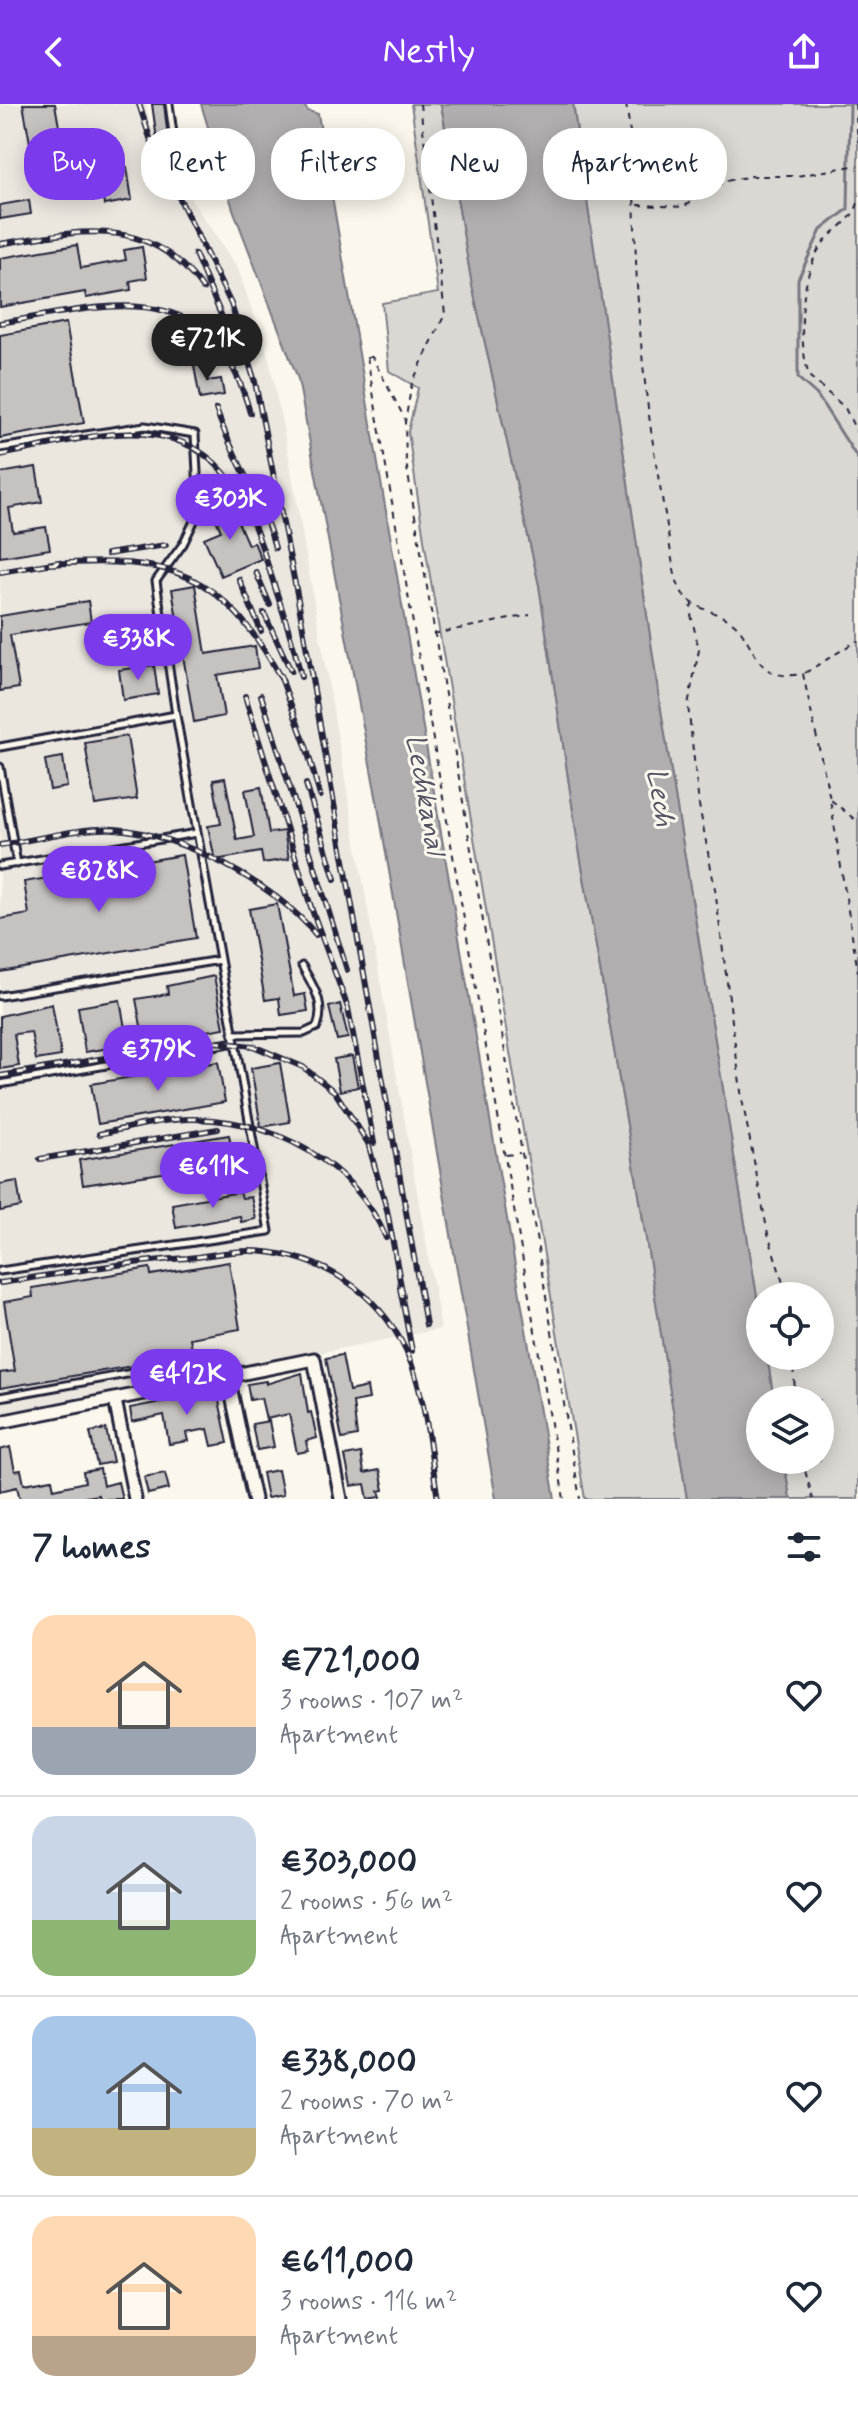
<!DOCTYPE html>
<html lang="en">
<head>
<meta charset="utf-8">
<style>
  body { margin:0; font-family:Mynerve,sans-serif; background:#f6f6f7; color:#1f2937; height:100vh; display:flex; flex-direction:column; font-size:30px; white-space:nowrap }
  * { box-sizing:border-box; margin:0 }
  p { font-size:26px; color:#747a83 }
  .icon { flex:none; width:44px; height:44px; fill:none; stroke:currentColor; stroke-width:2; stroke-linecap:round; stroke-linejoin:round }
  .map { position:relative; height:1395px; overflow:hidden }
  .sheet { display:flex; flex-direction:column; background:#fff; flex:1 }
  .sheet>* { flex:none }
  .hud { position:absolute; left:24px; top:24px; width:810px; height:72px; display:flex; gap:16px }
  .controls { position:absolute; left:746px; top:1178px; display:grid; gap:16px }
  .controls a { display:grid; place-items:center; width:88px; height:88px; border-radius:50%; background:#fff; box-shadow:0 4px 20px #0003; font-size:40px }
  .price { position:absolute; translate:-50% -68px; padding:0 18px; border-radius:28px; background:#7c3aed; color:#fff; font-size:26px; line-height:52px; filter:drop-shadow(0 2px 4px #0008) }
  .price::after { content:''; position:absolute; left:50%; top:48px; width:24px; height:18px; margin-left:-12px; background:inherit; clip-path:polygon(0 0,100% 0,50% 100%) }
  .price.on { background:#222; color:#fff }
  ul { padding:0; list-style:none }
  li { display:flex; align-items:center; gap:24px; height:200px; padding:0 32px }
  li+li { border-top:2px solid #e0e1e3 }
  li span { display:grid; place-items:center; flex:none; width:224px; height:160px; border-radius:24px; color:#555 }
  li>.icon { margin-inline-start:auto }
  span .icon { width:96px; height:96px; fill:#fffc; stroke-width:1 }
  li b { font-size:34px }
  h2 { display:flex; justify-content:space-between; align-items:center; height:96px; padding:0 32px; font-size:34px }
  .tag { padding:0 28px; border-radius:32px; background:#fff; box-shadow:0 4px 20px #0003; font-size:28px; line-height:72px }
  .tag.on { background:#7c3aed; color:#fff }
  header { display:flex; justify-content:space-between; align-items:center; height:104px; padding:0 32px; background:#7c3aed; color:#fff; font-size:36px; font-weight:600 }
  .map>svg:first-child { display:block }
  .built { fill:#ebe7df }
  .green { fill:#dbd8d3; stroke:#7e7d87; stroke-width:2 }
  .water { fill:#b1aeb0; stroke:#787681; stroke-width:2 }
  .lines { fill:none; stroke-linecap:round; stroke-linejoin:round }
  .stream { stroke:#787681; stroke-width:3 }
  .building { fill:#c6c2c0; stroke:#22223b; stroke-width:2 }
  .lane-casing { stroke:#22223b; stroke-width:11 }
  .street-casing { stroke:#22223b; stroke-width:17 }
  .path { stroke:#22223b; stroke-width:2; stroke-dasharray:6 6; stroke-linecap:butt }
  .lane { stroke:#fbf7ec; stroke-width:5 }
  .street { stroke:#fbf7ec; stroke-width:11 }
  .rail-casing { stroke:#22223b; stroke-width:6 }
  .rail { stroke:#fbf7ec; stroke-width:3; stroke-dasharray:9; stroke-linecap:butt }
  .labels { text-anchor:middle; stroke-width:6; stroke-linejoin:round; paint-order:stroke }
  .water-label { font-size:28px; font-style:italic; fill:#545364; stroke:#fbf7ec }
</style>
</head>
<body>
<header><svg class="icon" aria-label="back" viewBox="0 0 24 24"><path d="M15 5l-7 7 7 7"/></svg>Nestly<svg class="icon" aria-label="share" viewBox="0 0 24 24"><path d="M12 15V3M7 8l5-5 5 5M5 13v7h14v-7"/></svg></header>
<div class="map">
<svg width="858" height="1395" viewBox="0 0 858 1395">
  <rect width="100%" height="100%" fill="#fbf7ec"/>
  <filter id="ink" filterUnits="userSpaceOnUse"><feTurbulence type="fractalNoise" baseFrequency=".0125" numOctaves="2"/><feDisplacementMap in="SourceGraphic" scale="16" xChannelSelector="R" yChannelSelector="G"/><feConvolveMatrix kernelMatrix="1 2 1 2 8 2 1 2 1" color-interpolation-filters="sRGB"/></filter>
  <g filter="url(#ink)">
    <path class="built" d="M0,0h146l4,20 39,72 49,73 31,90 19,93 153,877 -441,86z"/>
    <path class="green" d="M411,0h30l31,181 67,300 38,252 61,351 49,311h-102l-160,-953 -17,-114 10,-44 -29,-17 -7,-68 56,-10z
      M573,0h285v1395h-68l-6,-39h36v-60h-46l-7,-44h53v-60h-60v19l-101,-617z"/>
    <path class="water" d="M201,0h102l5,7 10,3 237,1385h-59l-117,-687 -81,-433 -65,-170z
      M441,0h132l86,594 101,617v41h7l7,44h-14v60h24l6,39h-103l-49,-311 -61,-351 -38,-252 -67,-300z"/>
    <g class="lines">
      <path class="stream" d="M850,0l-2,105 -27,21 -23,49v99l19,17 41,64"/>
    </g>
    <path class="building" d="M23,0h32l8,45 -31,5z
      M152,0h12l4,34 -11,2z
      M127,63l5,33 -28,5 -6,-33z
      M29,96l2,14 -31,5v-14z
      M77,141l4,23 45,-8 -2,-10 18,-3 5,31 -17,3 1,9 -45,8 -1,-6 -85,15v-49z
      M66,219l18,100 -84,15v-103z
      M203,254l4,23 14,-2 3,16 -24,4 -7,-39z
      M36,363l6,35 -33,6 4,24 33,-5 4,22 -50,8v-84z
      M225,388l23,53 6,-3 7,17 -40,17 -17,-38 17,-7 -4,-9 8,-3 -10,-23z
      M195,481l11,69 49,-8 3,22 -41,7 7,41 -30,6 -22,-133z
      M88,497l3,21 -81,13 9,53 -19,3v-75z
      M154,561l4,29 -35,6 -4,-30z
      M127,632l10,63 -42,6 -10,-62z
      M63,653l4,30 -17,3 -5,-30z
      M225,674l12,62 17,-3 -9,-47 16,-3 8,46 15,-2 5,28 -26,4 -2,-11 -46,8 -7,-34 13,-2 -8,-44z
      M182,751l14,83 -196,34v-53l29,-5 -5,-32z
      M277,800l17,92 11,-2 3,17 -27,4 -2,-17 -14,2 -16,-91z
      M214,872l10,52 -80,14 -8,-43 32,-5 -1,-8z
      M120,896l8,45 -43,7 -7,-45z
      M52,900l9,52 -25,4 -5,-28 -17,2 5,32 -19,3v-53z
      M340,900l8,34 -11,2 -8,-33z
      M352,952l6,31 -18,4 -6,-32z
      M218,958l7,40 -127,22 -7,-40z
      M280,959l10,59 -29,5 -10,-59z
      M229,1031l5,27 -151,23 -4,-25z
      M17,1077l4,26 -21,4v-27z
      M240,1088l2,6 9,-1 5,22 -15,3 -1,-6 -64,12 -4,-24z
      M229,1158l11,67 -50,9 3,18 -193,32v-15l15,-2 -11,-69 29,-5 -1,-9 118,-20 1,7z
      M342,1251l7,36 18,-4 2,12 -16,3 4,34 -15,3 -16,-81z
      M302,1269l6,40 3,-1 6,26 -11,3 2,10 -11,2 -8,-39 -23,5 -5,-21 -11,2 -3,-16 19,-3v3z
      M217,1287l11,52 -16,3 -4,-17 -22,4 2,8 -19,3 -5,-29 -32,7 -2,-14z
      M269,1317l5,26 -17,3 -5,-26z
      M106,1325l7,33 -16,3 -7,-33z
      M10,1343l5,24 6,-1 3,14 28,-5 2,10 31,-7 -2,-10 17,-3 3,17 15,-4 4,17h-23l-1,-4 -23,4h-55l-3,-12 -17,4v-41z
      M361,1349l3,20 16,-3 4,20 -5,1 2,6 -13,2 -3,-15 -14,2 -6,-30z
      M278,1366l5,25 -16,3 -5,-25z
      M165,1369l4,16 -21,5 -4,-17z"/>
    <g class="lines">
      <g class="lane-casing">
        <path id="lane" d="M169,0l6,44 16,39
          M0,344l145,-22 50,8 4,77 -16,33 -27,37 20,134 -176,32
          M0,663l17,97
          M0,762l197,-33
          M0,892l220,-36
          M233,930l71,-1 13,-6c9,-24 -4,-41 -15,-61
          M0,980l235,-42
          M0,1167l269,-40 -93,-516
          M0,1293l182,-33"/>
      </g>
      <g class="street-casing">
        <path id="street" d="M228,1273l26,122
          M115,1296l20,99
          M0,1318l314,-63 27,140"/>
      </g>
      <path class="path" d="M420,0l25,210 -33,69 -7,39 1,40 174,1037
        M626,0c9,53 8,104 10,157 3,85 13,170 29,253 4,21 7,61 16,77 13,22 45,19 60,40 19,28 19,50 62,43l27,125 28,173
        M855,0l3,38
        M858,99c-7,22 -28,27 -39,46 -20,34 -21,90 -10,127l36,32 13,27
        M638,101l45,2 43,-26 26,-5h45l61,-11
        M367,253l197,1142
        M369,253h3l33,62
        M693,499l-3,7 9,40 -11,55 11,100 16,84 27,210 26,135 19,62
        M433,530l97,-19
        M805,569l53,-33
        M831,696l27,22
        M506,1051l14,-2
        M792,1252l4,44
        M802,1356l11,39"/>
      <use href="#lane" class="lane"/>
      <use href="#street" class="street"/>
      <g class="rail-casing">
        <path id="rail" d="M139,0l11,34 81,166 24,78 42,212 129,731
          M0,140c78,-13 150,-31 203,45
          M195,150l41,96
          M0,219c111,-18 212,-51 250,90
          M216,305c16,49 46,89 59,139
          M0,351c46,-8 98,-25 145,-21 84,7 105,75 127,144 10,32 22,65 29,99
          M107,450l59,-9
          M49,460c124,-8 173,6 234,118
          M0,468l59,-10
          M256,468l14,33
          M239,475l22,52
          M264,509l27,58
          M280,571l26,71 14,50
          M261,591l86,275
          M245,592l67,214 36,98 26,135
          M306,680l29,95
          M0,741c37,-5 77,-18 115,-16 64,4 161,55 201,106
          M0,972l204,-35 49,5 50,21 32,25 33,51 19,67 16,87
          M99,1030c31,-6 64,-16 96,-15 79,1 160,44 191,119
          M40,1055l178,-30
          M0,1179c63,-10 124,-21 188,-25 20,-2 40,-7 61,-7 62,1 120,33 151,88 26,46 29,109 38,160
          M400,1184l12,63"/>
      </g>
      <use href="#rail" class="rail"/>
    </g>
  </g>
  <g class="labels">
    <g class="water-label">
      <text transform="translate(427 690) rotate(80)" y="10">Lechkanal</text>
      <text transform="translate(662 693) rotate(81)" y="10">Lech</text>
    </g>
  </g>
</svg>
<div class="controls">
<a><svg class="icon" aria-label="locate" viewBox="0 0 24 24"><circle cx="12" cy="12" r="6"/><path d="M12 2v4M12 18v4M2 12h4M18 12h4"/></svg></a>
<a><svg class="icon" aria-label="layers" viewBox="0 0 24 24"><path d="M12 4l9 5-9 5-9-5zM3 14l9 5 9-5"/></svg></a>
</div>
<b class="price on" style="left:207px;top:278px">€721K</b>
<b class="price" style="left:230px;top:438px">€303K</b>
<b class="price" style="left:138px;top:578px">€338K</b>
<b class="price" style="left:99px;top:810px">€828K</b>
<b class="price" style="left:158px;top:989px">€379K</b>
<b class="price" style="left:213px;top:1106px">€611K</b>
<b class="price" style="left:187px;top:1313px">€412K</b>
<div class="hud">
<a class="tag on">Buy</a>
<a class="tag">Rent</a>
<a class="tag">Filters</a>
<a class="tag">New</a>
<a class="tag">Apartment</a>
</div>
</div>
<section class="sheet">
<h2>7 homes<svg class="icon" aria-label="filters" viewBox="0 0 24 24"><path d="M4 7h16M4 17h16"/><circle cx="9" cy="7" r="2"/><circle cx="15" cy="17" r="2"/></svg></h2>
<ul>
<li><span style="background:linear-gradient(#ffd9b3 70%,#9aa5b1 0)"><svg class="icon" aria-label="home" viewBox="0 0 24 24"><path d="M3 11l9-7 9 7M6 9v11h12V9"/></svg></span><div><b>€721,000</b><p>3 rooms · 107 m²</p><p>Apartment</p></div><svg class="icon" aria-label="heart" viewBox="0 0 24 24"><path d="M12 20l-8-8c-3-5 5-10 8-4 3-6 11-1 8 4z"/></svg></li>
<li><span style="background:linear-gradient(#c9d6e8 65%,#8fb573 0)"><svg class="icon" aria-label="home" viewBox="0 0 24 24"><path d="M3 11l9-7 9 7M6 9v11h12V9"/></svg></span><div><b>€303,000</b><p>2 rooms · 56 m²</p><p>Apartment</p></div><svg class="icon" aria-label="heart" viewBox="0 0 24 24"><path d="M12 20l-8-8c-3-5 5-10 8-4 3-6 11-1 8 4z"/></svg></li>
<li><span style="background:linear-gradient(#a9c7e8 70%,#c2b280 0)"><svg class="icon" aria-label="home" viewBox="0 0 24 24"><path d="M3 11l9-7 9 7M6 9v11h12V9"/></svg></span><div><b>€338,000</b><p>2 rooms · 70 m²</p><p>Apartment</p></div><svg class="icon" aria-label="heart" viewBox="0 0 24 24"><path d="M12 20l-8-8c-3-5 5-10 8-4 3-6 11-1 8 4z"/></svg></li>
<li><span style="background:linear-gradient(#ffd9b3 75%,#b9a48a 0)"><svg class="icon" aria-label="home" viewBox="0 0 24 24"><path d="M3 11l9-7 9 7M6 9v11h12V9"/></svg></span><div><b>€611,000</b><p>3 rooms · 116 m²</p><p>Apartment</p></div><svg class="icon" aria-label="heart" viewBox="0 0 24 24"><path d="M12 20l-8-8c-3-5 5-10 8-4 3-6 11-1 8 4z"/></svg></li>
</ul>
</section>
</body>
</html>
